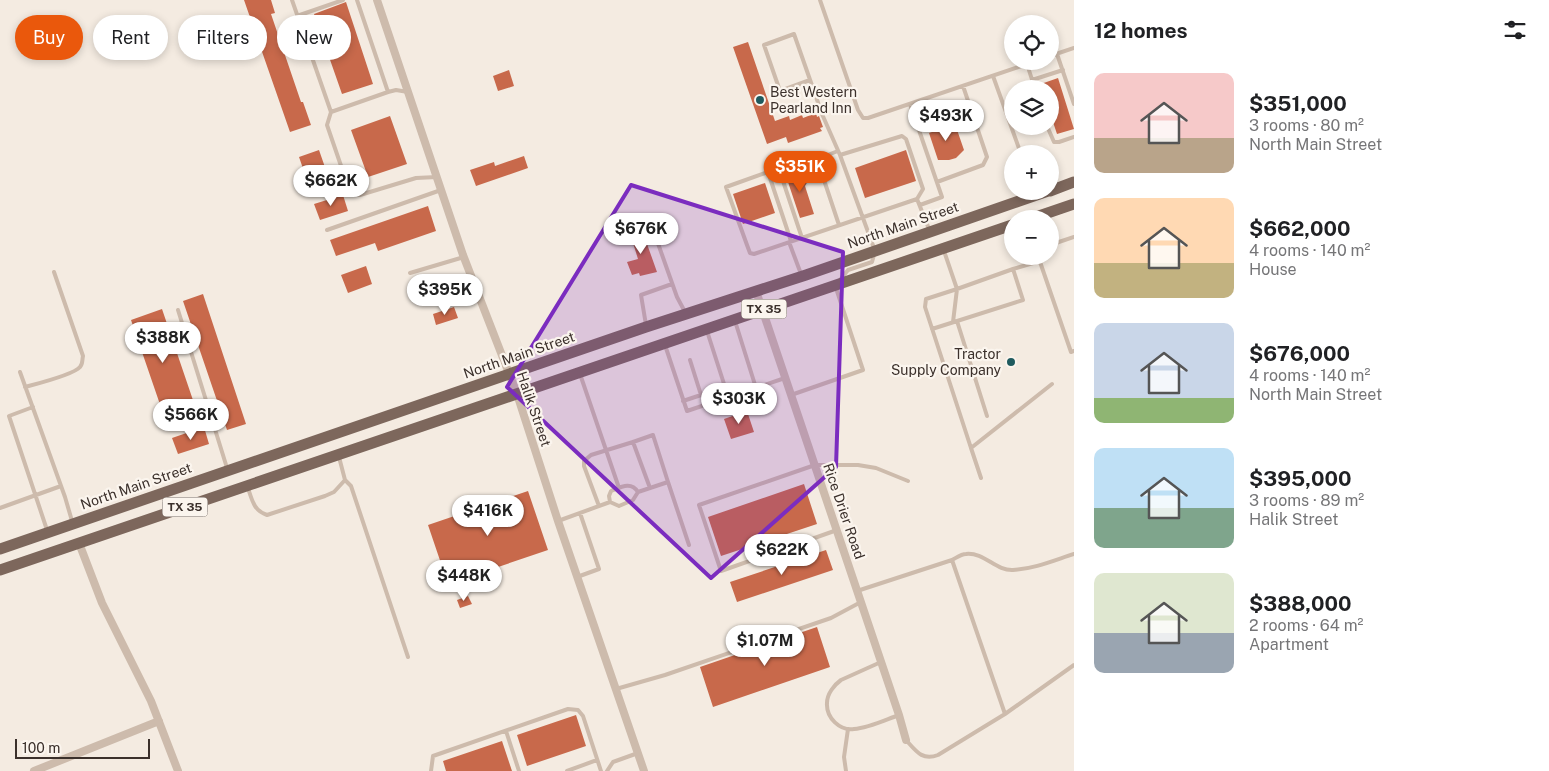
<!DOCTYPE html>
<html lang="en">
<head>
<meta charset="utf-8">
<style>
  body { margin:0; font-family:"Public Sans",sans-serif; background:#f6f6f6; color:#202124; height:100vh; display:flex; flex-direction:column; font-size:19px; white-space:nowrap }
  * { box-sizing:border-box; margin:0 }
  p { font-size:16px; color:#757577 }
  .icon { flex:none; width:28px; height:28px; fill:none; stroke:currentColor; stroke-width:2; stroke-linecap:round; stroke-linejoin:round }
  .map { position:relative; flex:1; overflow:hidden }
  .drawer { display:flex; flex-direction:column; background:#fff; width:475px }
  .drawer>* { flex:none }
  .guide { position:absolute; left:15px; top:15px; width:475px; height:45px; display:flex; gap:10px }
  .buttons { position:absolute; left:1004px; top:15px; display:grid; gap:10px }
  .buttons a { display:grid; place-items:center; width:55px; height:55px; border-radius:50%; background:#fff; box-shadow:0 2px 8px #0003; font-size:25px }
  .scale { position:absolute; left:15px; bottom:12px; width:135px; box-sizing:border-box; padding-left:5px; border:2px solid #3b302b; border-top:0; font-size:14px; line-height:18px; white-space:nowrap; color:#3b302b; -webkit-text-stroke:4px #fbf5ee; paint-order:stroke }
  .price { position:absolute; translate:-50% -42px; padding:0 11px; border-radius:18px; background:#fff; color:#222; font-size:16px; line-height:32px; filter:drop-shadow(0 1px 2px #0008) }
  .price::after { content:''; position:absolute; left:50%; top:30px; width:15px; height:11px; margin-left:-8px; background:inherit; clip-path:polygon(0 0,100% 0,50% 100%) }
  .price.selected { background:#ea580c; color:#fff }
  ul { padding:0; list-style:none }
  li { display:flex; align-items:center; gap:15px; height:125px; padding:0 20px }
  li span { display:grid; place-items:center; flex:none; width:140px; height:100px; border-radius:10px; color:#555 }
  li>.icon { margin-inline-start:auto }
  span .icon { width:60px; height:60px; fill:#fffc; stroke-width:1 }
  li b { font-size:21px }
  h2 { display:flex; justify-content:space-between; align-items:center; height:60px; padding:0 20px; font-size:21px }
  .tag { padding:0 18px; border-radius:22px; background:#fff; box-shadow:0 2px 8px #0003; font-size:18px; line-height:45px }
  .tag.selected { background:#ea580c; color:#fff }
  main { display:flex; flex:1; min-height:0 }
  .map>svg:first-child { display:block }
  .building { fill:#c8694b }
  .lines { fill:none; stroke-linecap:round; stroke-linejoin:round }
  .lane { stroke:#cdbbac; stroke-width:4 }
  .street { stroke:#cdbbac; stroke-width:8 }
  .primary { stroke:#7d675c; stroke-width:11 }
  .marked { fill:#7b2cbf; fill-opacity:0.2; stroke:#7b2cbf; stroke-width:4; stroke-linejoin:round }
  .poi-dot { fill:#1f5a5e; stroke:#fbf5ee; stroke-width:2 }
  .labels { text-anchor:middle; stroke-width:4.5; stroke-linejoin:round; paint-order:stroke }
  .shield { fill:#fbf5ee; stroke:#756b66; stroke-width:1 }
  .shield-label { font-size:12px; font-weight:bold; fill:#3b302b }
  .poi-label { font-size:14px; fill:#3b302b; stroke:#fbf5ee; text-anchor:start }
  .street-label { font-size:14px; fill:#3b302b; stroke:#fbf5ee }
</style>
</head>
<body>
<main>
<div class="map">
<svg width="1074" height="771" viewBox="0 0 1074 771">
  <rect width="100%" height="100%" fill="#f4ebe1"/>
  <path class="building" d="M244,0h27l4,13 -4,1 30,88h2l8,23 -21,7z
    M346,2l27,82 -31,10 -28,-80z
    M748,42l27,79 14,-5 1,4 12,-5 1,3 13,-5 1,4 2,-1 4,11 -3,1 2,3 -34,12 -2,-6 -19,7 -34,-97z
    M509,70l5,16 -16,5 -5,-15z
    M1058,78l16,51 -17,5 -7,-21v-24h-11l-1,-4z
    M390,116l17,48 -39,13 -17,-47z
    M936,124l2,5 17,-5 9,26 -8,8 -7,2h-11l-9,-27 3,-1 -3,-6z
    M319,150l8,23 -20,7 -8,-23z
    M906,150l10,31 -51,17 -10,-30z
    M524,156l4,12 -52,18 -6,-16 24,-8 1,4z
    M804,170l4,11 -3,5 9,28 -14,4 -14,-42z
    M765,183l10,30 -32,11 -10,-30z
    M343,195l5,16 -28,9 -6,-16z
    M428,206l8,25 -58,20 -3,-8 -39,13 -6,-16z
    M641,227l16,45 -17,4 -1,-3 -7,2 -5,-13 11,-3 -9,-29z
    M366,266l6,18 -24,9 -7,-18z
    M203,294l43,130 -19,6 -44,-129z
    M454,307l4,11 -22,7 -3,-11z
    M162,309l34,100 -31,10 -34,-99z
    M747,411l7,21 -23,7 -7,-20z
    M204,427l5,17 -31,10 -6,-16z
    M804,484l13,40 -96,32 -13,-39z
    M528,491l20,59 -100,34 -20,-59z
    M826,550l7,20 -96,32 -7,-20z
    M468,596l4,8 -12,4 -3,-8z
    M817,627l13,40 -117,40 -13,-40z
    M576,715l10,31 -59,20 -10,-31z
    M502,741l10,30h-66l-3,-10z"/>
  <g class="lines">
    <path class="lane" d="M292,0l39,112 57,-20 -31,-92
      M820,0l38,110 5,8h5l168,-57
      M297,16l46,-16
      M1057,54l17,50
      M1050,56l24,-8
      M1027,64l8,25
      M993,76l28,78
      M810,80l-30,11 -16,-46 30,-11 28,80 18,41 35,96 -3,11 -24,8 -8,10
      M1032,80l31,-10
      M388,92l8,-2 12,2
      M910,104l32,93 -22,8
      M331,112l-4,13 23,67 10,3 56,-17 21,-1
      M918,126l52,-18
      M1047,126l7,16h5l15,-5
      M840,155l62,-19 4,3 17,50 -6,10
      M817,159l22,66
      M937,182l46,-17 4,-8 -24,-71
      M327,230l114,-40
      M655,235l22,62 8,15
      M802,238l-20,-60 1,-8 4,-6 25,-9 5,4 21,-8
      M791,241l-23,-69 -42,15 21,58 3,8 4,1 163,-55 12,30
      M789,242l12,32
      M1050,245l24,-8
      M944,251l13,38 -31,10 -1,8 46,141 81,-64
      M1038,256l33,96 3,-1
      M1013,269l27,-8
      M410,273l54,-16
      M178,310l49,158
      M735,321l21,67
      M957,321l30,95
      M646,325l-5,-30 31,-11
      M932,329l91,-29 -10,-31 -56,20 -4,33
      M665,345l22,66 98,-33
      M690,360l11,35
      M20,372l45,125 7,24
      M580,374l39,114
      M25,387c11,-3 48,-12 55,-20 3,-3 2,-7 3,-11l-29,-84
      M791,395l72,-25 -27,-82
      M683,401l42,-14 -18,-56
      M33,407l-24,9 38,114
      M633,442l20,-7 15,47
      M971,448l10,30
      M339,457l6,23 6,6 57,171
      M248,488c4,12 6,23 19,27l58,-19 9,-4 11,-12
      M638,492l30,-10 21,63
      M599,506l-15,-40v-5l7,-6 42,-13 17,46
      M0,508l61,-22
      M558,521l52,-19 9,4 14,-6 5,-8c-7,-11 -17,-5 -27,-1l-2,5 1,6
      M837,530l-116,41 -22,-66 116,-40h43l18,3 32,13
      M952,560c4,-2 9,-6 14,-6 18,-2 30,17 47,16 21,-1 42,-10 61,-16
      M577,577l22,-8 -19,-56
      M857,591l95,-31 53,154
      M881,662l-40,18c-7,5 -14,14 -14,23 -1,15 13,28 27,26 15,-1 31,-9 45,-14
      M616,689l49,-14 166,-57 30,-16
      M506,731l13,40
      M906,740c10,11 16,21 32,15l67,-41 69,-49
      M431,771l2,-15 135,-47 10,1 5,6 18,55
      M567,771l30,-11
      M607,771l6,-9 25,-9
      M846,771l-2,-14 4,-28"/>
    <path class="street" d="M377,0l86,255 54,139 41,127 86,250
      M756,291l143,424 7,25
      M79,543l23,60 49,98 27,70
      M34,771l125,-50"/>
    <path class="primary" d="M1050,191l24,-9
      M1030,219l44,-15
      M0,549l646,-222 160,-52 242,-84
      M0,570l1012,-345"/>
  </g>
  <path class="marked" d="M631,185l212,67 -7,215 -125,111 -204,-191z"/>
  <g class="poi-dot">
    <circle cx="760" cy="100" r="5"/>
    <circle cx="1011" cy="362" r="5"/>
  </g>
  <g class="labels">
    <g class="shield">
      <rect x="741.5" y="299.5" width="45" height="19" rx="4"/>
      <rect x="162.5" y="497.5" width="45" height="19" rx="4"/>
    </g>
    <g class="shield-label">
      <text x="764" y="313">TX 35</text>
      <text x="185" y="511">TX 35</text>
    </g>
    <g class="poi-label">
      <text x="770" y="97">Best Western<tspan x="770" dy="16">Pearland Inn</tspan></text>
      <text x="1001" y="359" text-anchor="end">Tractor<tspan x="1001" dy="16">Supply Company</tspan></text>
    </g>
    <g class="street-label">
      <text transform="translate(903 225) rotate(-19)" y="5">North Main Street</text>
      <text transform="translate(519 355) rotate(-19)" y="5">North Main Street</text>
      <text transform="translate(534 409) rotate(71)" y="5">Halik Street</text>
      <text transform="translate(136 486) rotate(-19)" y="5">North Main Street</text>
      <text transform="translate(844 511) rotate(71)" y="5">Rice Drier Road</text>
    </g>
  </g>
</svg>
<div class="buttons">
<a><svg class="icon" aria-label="locate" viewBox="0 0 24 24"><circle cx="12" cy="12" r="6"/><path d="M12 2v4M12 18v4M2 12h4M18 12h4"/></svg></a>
<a><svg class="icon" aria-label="layers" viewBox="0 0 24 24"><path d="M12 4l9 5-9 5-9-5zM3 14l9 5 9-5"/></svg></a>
<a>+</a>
<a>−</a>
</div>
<div class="scale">100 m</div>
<b class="price" style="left:946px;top:142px">$493K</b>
<b class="price selected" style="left:800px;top:193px">$351K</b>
<b class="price" style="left:331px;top:207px">$662K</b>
<b class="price" style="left:641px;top:255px">$676K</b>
<b class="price" style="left:445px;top:316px">$395K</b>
<b class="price" style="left:163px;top:364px">$388K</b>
<b class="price" style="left:739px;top:425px">$303K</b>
<b class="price" style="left:191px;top:441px">$566K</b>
<b class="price" style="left:488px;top:537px">$416K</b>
<b class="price" style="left:782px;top:576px">$622K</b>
<b class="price" style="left:464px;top:602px">$448K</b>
<b class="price" style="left:765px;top:667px">$1.07M</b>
<div class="guide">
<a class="tag selected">Buy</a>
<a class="tag">Rent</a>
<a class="tag">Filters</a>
<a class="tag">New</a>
</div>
</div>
<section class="drawer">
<h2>12 homes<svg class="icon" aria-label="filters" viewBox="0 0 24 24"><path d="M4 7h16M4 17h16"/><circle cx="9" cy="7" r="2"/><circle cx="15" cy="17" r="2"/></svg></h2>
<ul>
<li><span style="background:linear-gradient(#f6c9c9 65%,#b9a48a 0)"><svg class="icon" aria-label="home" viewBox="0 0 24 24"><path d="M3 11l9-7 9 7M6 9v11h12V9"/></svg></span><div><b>$351,000</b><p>3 rooms · 80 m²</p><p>North Main Street</p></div></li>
<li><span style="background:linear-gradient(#ffd9b3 65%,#c2b280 0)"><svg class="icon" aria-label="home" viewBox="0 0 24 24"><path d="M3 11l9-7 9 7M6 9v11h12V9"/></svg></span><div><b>$662,000</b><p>4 rooms · 140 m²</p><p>House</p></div></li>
<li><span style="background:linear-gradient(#c9d6e8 75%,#8fb573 0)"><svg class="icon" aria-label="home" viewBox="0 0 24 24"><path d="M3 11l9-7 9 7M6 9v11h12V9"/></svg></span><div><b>$676,000</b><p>4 rooms · 140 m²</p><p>North Main Street</p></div></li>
<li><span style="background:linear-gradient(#bfe0f5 60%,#7fa58c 0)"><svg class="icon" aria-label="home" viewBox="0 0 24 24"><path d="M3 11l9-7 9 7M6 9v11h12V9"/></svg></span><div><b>$395,000</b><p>3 rooms · 89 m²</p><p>Halik Street</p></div></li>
<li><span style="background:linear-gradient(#dfe7d0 60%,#9aa5b1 0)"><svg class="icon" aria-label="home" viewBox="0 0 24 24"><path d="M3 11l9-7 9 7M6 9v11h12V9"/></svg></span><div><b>$388,000</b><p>2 rooms · 64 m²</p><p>Apartment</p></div></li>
</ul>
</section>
</main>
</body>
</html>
